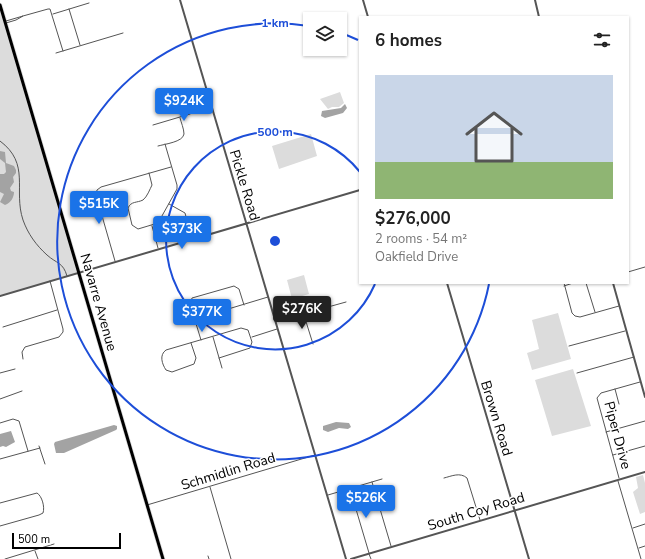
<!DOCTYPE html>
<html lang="en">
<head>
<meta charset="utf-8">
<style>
  body { margin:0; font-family:"Nunito Sans",sans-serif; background:#f2f2f2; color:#222; height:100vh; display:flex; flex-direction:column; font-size:15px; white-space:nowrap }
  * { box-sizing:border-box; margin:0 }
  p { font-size:13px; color:#767676 }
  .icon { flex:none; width:22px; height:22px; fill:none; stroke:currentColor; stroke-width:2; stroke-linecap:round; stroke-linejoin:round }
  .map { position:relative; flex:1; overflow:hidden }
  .details { position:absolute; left:359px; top:16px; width:270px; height:268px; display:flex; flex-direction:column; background:#fff; border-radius:0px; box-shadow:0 1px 3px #0004 }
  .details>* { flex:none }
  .buttons { position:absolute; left:303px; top:12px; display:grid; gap:8px }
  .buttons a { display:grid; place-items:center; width:44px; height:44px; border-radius:0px; background:#fff; box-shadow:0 1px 3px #0004; font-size:20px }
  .scale { position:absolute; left:12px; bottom:10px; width:109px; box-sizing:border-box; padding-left:4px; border:2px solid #000; border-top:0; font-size:11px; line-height:14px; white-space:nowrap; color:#000; -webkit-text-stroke:3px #fff; paint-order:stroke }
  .price { position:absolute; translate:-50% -34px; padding:0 9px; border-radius:4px; background:#1a73e8; color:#fff; font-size:13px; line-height:26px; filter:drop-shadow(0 1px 2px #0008) }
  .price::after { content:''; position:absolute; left:50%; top:24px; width:12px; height:9px; margin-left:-6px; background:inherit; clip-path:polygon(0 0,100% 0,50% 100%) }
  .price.on { background:#222; color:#fff }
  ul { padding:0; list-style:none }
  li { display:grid; align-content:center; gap:8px; height:212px; padding:0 16px }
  li span { display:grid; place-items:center; height:124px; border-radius:0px; color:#555 }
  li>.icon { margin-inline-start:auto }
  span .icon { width:72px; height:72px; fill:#fffc; stroke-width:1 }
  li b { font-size:17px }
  h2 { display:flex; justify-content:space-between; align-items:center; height:48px; padding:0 16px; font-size:17px }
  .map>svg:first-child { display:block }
  .green { fill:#dcdcdc }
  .water { fill:#a3a3a3 }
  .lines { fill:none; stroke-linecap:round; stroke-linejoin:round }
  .trunk-casing { stroke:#dbdbdb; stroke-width:4.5 }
  .minor { stroke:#555; stroke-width:1 }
  .tertiary { stroke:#555; stroke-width:2 }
  .trunk { stroke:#000; stroke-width:3 }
  .ring { fill:none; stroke:#1d4ed8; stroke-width:2 }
  .labels { text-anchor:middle; stroke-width:3; stroke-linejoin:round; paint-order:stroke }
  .street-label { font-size:14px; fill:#000; stroke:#fff }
  .centre { fill:#1d4ed8; stroke:#fff; stroke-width:2 }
  .ring-label { font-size:12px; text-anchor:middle; font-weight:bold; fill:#1d4ed8; stroke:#fff; stroke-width:3; stroke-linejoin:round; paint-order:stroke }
</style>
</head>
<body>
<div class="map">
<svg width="645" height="559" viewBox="0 0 645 559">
  <rect width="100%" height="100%" fill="#fff"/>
  <path class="green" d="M0,4l80,269 -80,23z
    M340,92l4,11 -5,4h-7l-4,2 -8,-10z
    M311,134l6,22 -38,13 -7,-23z
    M304,275l5,19 -17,5 -5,-19z
    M558,313l13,46 -39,11 -5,-17 12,-4 -7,-29z
    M573,369l18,57 -39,10 -17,-56z
    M643,475l2,8v29l-5,2 -7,-22 5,-4 -2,-11z"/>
  <path class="water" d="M345,104l2,4 -4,5 -18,5 -4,-2 1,-5 19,-3z
    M0,151l5,1 1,11 8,3 2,4v3l-3,4 1,5 -4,6 1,3 3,1c0,5 -3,11 -9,13l-5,-3 4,-8 -4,-2v-18h4l2,-2 -1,-9 -5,-4z
    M336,422l13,1 2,4 -3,2 -9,-1 -11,4 -5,-2v-4z
    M114,425l3,1v3l-1,1 -52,23h-8l-2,-9 1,-2z
    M11,431l4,11 -9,5 -3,-1 -3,1v-13z"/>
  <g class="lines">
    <g class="trunk-casing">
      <path id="trunk" d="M0,5l163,554"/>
    </g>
    <path class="minor" d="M69,9l11,36
      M53,14l36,-11
      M23,16l25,-7h2l13,42
      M6,23l10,-3 7,-4 -17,5
      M56,53l67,-20
      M153,125l37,-11 8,-5 13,-4
      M0,141c31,23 13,49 23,79 5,14 13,25 24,35 10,9 16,7 20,21
      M158,146c7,-2 25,-4 26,-12 0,-5 -3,-12 -4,-16
      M149,173l3,12c-2,4 -5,12 -9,15 -6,3 -12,1 -15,8l4,17 6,4 20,-6 19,-34v-4l-12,-41
      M169,204l16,9 7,26
      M152,226l6,22
      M115,261l-19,-66 1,-5 4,-3 70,-20
      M628,272l17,-5
      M564,283l8,30 3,3 5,1 39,-11
      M586,283l9,29
      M564,286l9,-3
      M303,312l10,32
      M195,319l73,-22
      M276,322l27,-10 25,-5 18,-5
      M3,327l54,-17
      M213,337l9,31
      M252,337l25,-8
      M201,340l-11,-36 2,-6 42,-12 5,3 5,16
      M191,343l5,15 -2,6 -22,8 -6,-2c-4,-6 -7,-15 0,-20l75,-22 7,2 4,12 -2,6 -31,10
      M569,346l56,-15
      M23,359l-1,-7 3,-5 34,-10 4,-5v-3l-13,-48
      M0,373l15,-4
      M577,373l57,-16
      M615,389l4,15
      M0,399l22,-8
      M0,423l13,-4 6,2 9,30
      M606,432l39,-11
      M39,446l6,18
      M613,455l32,-9
      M0,459l40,-11
      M444,478c8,-2 16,-6 23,0l13,42
      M619,478l-22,-80 4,-5 39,-11
      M618,481l23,78
      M372,482l19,64
      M210,487l21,72
      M350,489l19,64
      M328,495l54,-16
      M0,503l37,-10c5,3 8,14 6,20l-4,2 -39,11
      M147,505l168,-50
      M633,528l12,-4
      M639,548l6,-2
      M35,551l3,8
      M369,554l2,5
      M208,556l1,3
      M5,559l49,-15"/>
    <path class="tertiary" d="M180,0l166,559
      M363,0l5,17
      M535,0l4,17
      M447,283l82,276
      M613,283l32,114
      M0,296l360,-106
      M351,559l294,-87"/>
    <use href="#trunk" class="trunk"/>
  </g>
  <g class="ring">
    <path d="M375 284A109 109 0 1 1 360 172"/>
    <path d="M489 284A218 218 0 1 1 309 26M341 33A218 218 0 0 1 358 40"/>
  </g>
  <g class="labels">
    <g class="street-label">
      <text transform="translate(245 185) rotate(73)" y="5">Pickle Road</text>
      <text transform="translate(99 302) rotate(74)" y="5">Navarre Avenue</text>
      <text transform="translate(497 418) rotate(73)" y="5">Brown Road</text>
      <text transform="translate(618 435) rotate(75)" y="5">Piper Drive</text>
      <text transform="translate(228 471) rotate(-17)" y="5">Schmidlin Road</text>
      <text transform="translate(476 511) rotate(-17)" y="5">South Coy Road</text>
    </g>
  </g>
  <circle cx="275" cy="241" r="6" class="centre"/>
  <g class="ring-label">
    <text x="275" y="27">1 km</text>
    <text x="275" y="136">500 m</text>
  </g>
</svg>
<div class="buttons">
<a><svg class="icon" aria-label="layers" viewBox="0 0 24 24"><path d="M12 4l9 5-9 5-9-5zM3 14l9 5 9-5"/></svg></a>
</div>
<div class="scale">500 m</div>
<b class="price" style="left:184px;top:122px">$924K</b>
<b class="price" style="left:99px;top:225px">$515K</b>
<b class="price" style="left:182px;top:250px">$373K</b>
<b class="price on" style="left:302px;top:330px">$276K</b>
<b class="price" style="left:202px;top:333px">$377K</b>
<b class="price" style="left:366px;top:519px">$526K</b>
<section class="details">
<h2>6 homes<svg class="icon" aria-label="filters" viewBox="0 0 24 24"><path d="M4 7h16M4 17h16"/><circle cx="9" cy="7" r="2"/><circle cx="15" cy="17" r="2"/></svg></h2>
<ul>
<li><span style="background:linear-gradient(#c9d6e8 70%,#8fb573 0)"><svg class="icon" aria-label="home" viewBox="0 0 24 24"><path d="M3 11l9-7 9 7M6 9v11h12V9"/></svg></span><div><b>$276,000</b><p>2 rooms · 54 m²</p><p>Oakfield Drive</p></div></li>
</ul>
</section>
</div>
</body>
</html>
